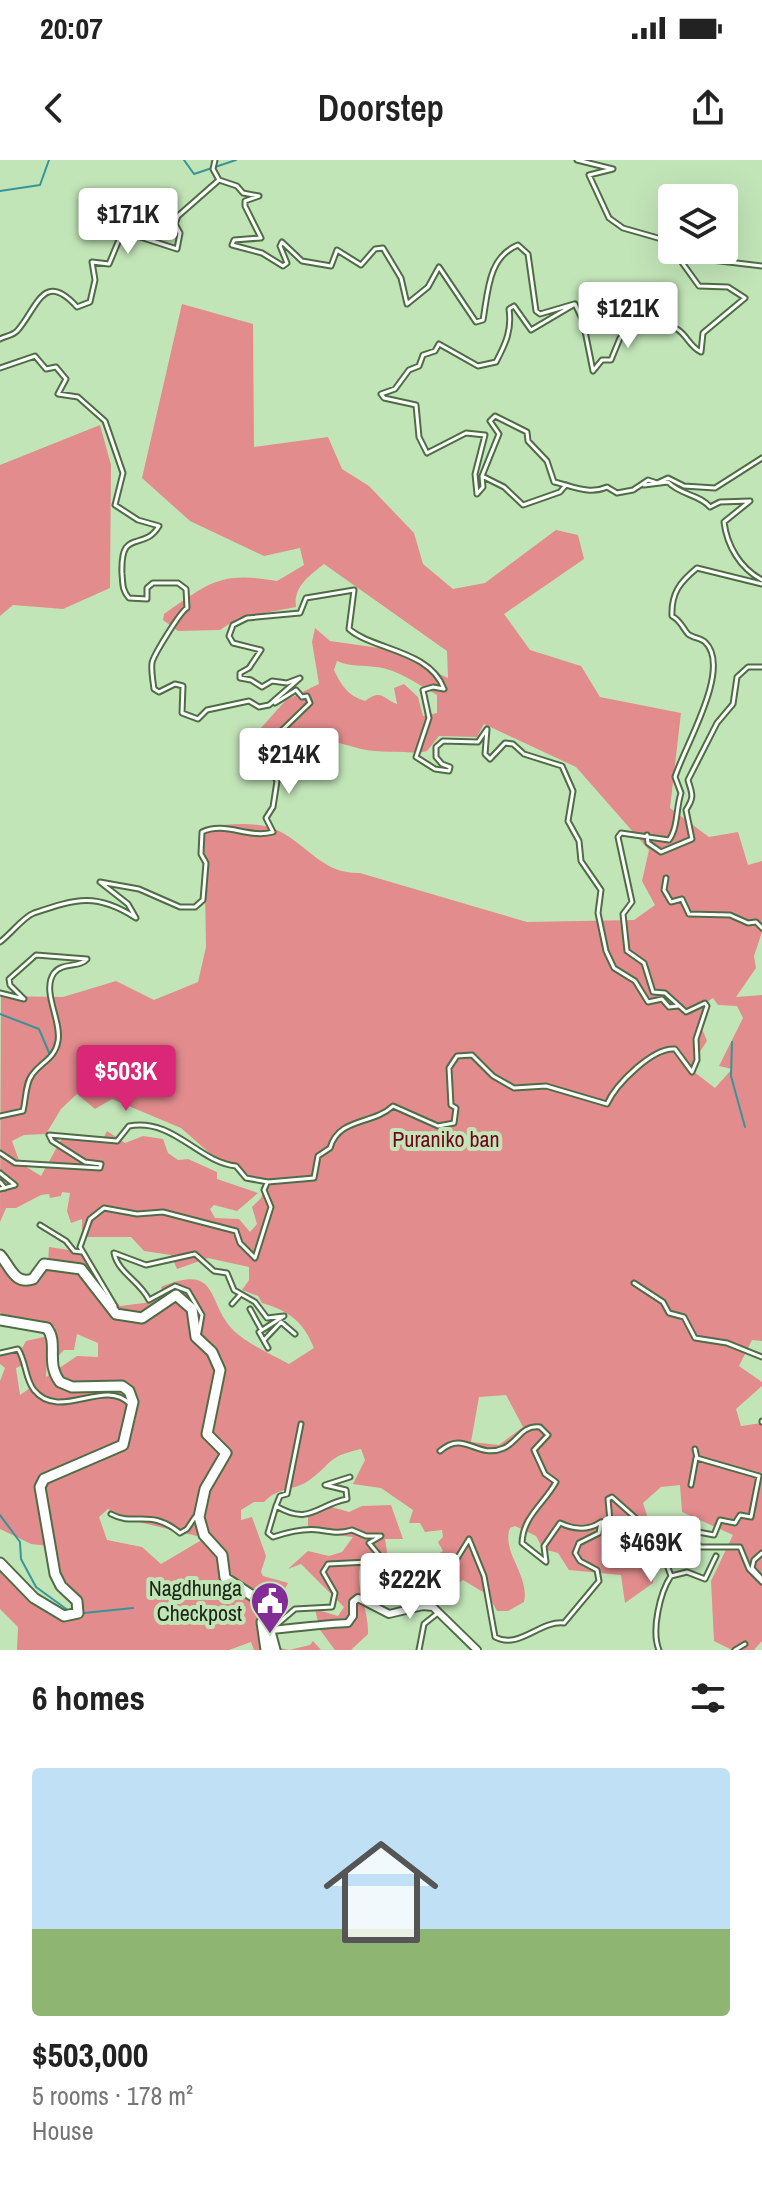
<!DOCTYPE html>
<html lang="en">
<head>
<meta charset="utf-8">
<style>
  body { margin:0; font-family:"Archivo Narrow",sans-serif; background:#f6f6f6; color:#222; height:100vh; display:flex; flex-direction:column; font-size:30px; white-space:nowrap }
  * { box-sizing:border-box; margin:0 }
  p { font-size:26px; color:#767676 }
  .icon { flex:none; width:44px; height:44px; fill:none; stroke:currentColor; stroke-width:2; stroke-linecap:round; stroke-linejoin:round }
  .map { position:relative; height:1490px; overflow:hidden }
  .panel { display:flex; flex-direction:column; background:#fff; flex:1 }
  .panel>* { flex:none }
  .tools { position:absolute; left:658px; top:24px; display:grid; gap:16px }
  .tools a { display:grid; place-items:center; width:80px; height:80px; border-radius:8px; background:#fff; box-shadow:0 8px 32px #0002; font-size:40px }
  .price { position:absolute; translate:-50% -68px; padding:0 18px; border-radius:8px; background:#fff; color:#222; font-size:26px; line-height:52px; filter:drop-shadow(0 2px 4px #0008) }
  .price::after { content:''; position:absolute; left:50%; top:48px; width:24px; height:18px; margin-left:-12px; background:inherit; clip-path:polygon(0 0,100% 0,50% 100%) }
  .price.current { background:#db2777; color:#fff }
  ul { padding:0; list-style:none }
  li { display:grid; align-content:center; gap:16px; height:424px; padding:0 32px }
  li span { display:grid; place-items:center; height:248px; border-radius:8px; color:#555 }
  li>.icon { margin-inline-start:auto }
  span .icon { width:144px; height:144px; fill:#fffc; stroke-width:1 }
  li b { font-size:34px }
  h2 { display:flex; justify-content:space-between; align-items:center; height:96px; padding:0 32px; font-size:34px }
  .status { display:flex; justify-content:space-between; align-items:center; height:56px; padding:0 40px; background:#fff; direction:ltr }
  .status svg { height:22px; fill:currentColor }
  header { display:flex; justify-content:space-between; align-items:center; height:104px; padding:0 32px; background:#fff; font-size:36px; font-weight:600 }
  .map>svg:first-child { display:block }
  .green { fill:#e28c8d; fill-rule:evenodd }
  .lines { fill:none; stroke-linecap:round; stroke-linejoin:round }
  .stream { stroke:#379599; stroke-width:2 }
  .street-casing { stroke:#4e6d45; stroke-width:7 }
  .secondary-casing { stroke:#4e6d45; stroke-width:10 }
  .highway-casing { stroke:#4e6d45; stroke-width:13 }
  .street { stroke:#fff; stroke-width:3 }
  .secondary { stroke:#fff; stroke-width:6 }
  .highway { stroke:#fff; stroke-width:9 }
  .labels { text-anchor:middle; stroke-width:8; stroke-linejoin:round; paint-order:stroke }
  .park-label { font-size:22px; fill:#74031c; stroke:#c2e5b8 }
  .poi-label { font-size:22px; fill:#1a2716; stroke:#c2e5b8; text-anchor:end }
</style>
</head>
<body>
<div class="status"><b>20:07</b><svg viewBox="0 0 49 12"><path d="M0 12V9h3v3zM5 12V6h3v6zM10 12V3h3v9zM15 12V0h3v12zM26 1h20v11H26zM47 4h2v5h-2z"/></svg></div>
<header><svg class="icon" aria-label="back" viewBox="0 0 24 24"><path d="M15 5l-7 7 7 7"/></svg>Doorstep<svg class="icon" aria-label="share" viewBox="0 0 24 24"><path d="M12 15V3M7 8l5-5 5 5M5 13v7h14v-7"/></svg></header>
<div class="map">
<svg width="762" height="1490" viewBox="0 0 762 1490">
  <rect width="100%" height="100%" fill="#c2e5b8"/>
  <path class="green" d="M182,144l71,20 1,123 74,-10 14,32 27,17 45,47 9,31 30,25 32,-6 71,-53 22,5 6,24 -80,55 26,36 51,16 19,31 81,16 -11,95 39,29 29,-5 10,33 14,-4v71l-8,24 2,12 -20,29 26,-2v346l-10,-1 -13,26 23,16v4l-26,23 5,17 21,-3v218l-8,9h-22l-18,-9 -3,-60 22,-46 -51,-23 -2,-27 -19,2 -18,16 14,43 -4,37 -28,20 -4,-28 -52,-5 -11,-17 -15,-4 -7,-13 -21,-10 -5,2c-9,24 20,47 14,74l-16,9h-11l-9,-16 -25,-15 -22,16 2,-5 -25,-24 10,-14 7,3 8,-5 -5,-9 5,-5 -1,-7 -17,2 -5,-9h-11l4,-13 -32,-22 -28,-4 12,-24 -4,-11c-36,8 -27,14 -53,32 -15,10 -30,6 -44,21h-10l-13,8v10l11,-3 14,39 -5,16 2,4 25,7 -14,27 -6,2 8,35 13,3 21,-5 3,-4 8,9h-67l-3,-8 -22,8h-212l1,-23 -18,-18v-41l67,51 11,-2 4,-16 -18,-15 -15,-40 -18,-2 -31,-15v-148l5,-13 -5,-4v-9l11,-5 6,2 6,13 -7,3 4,27 13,-9 -12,-36 5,-9 22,-5 -2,41 31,-21 21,1v-14l-21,-9 -3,16h-10l-10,10 1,-33 -11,-6 -40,-4 -4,-5v-58l25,27 23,-18 1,-16 33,5 20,34 18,20 32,-4 11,-10 -2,-5c60,-25 45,17 73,44 14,13 37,23 55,33l25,-16c-11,-27 -25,-37 -52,-45l-4,-7 -16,-6 7,-10v-13l-41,-9 -31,11 -6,-14 -27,-4 -13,-14h-49v-18l-11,4 -4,-12 3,-18 -8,-1 -1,4 -11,2 -1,-4 -8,1 -25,13h-10l-6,14 1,-226 62,1 53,-16 38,19 44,-18 8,-35 -2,-120c24,-2 52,-7 75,4 31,16 44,43 81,42l167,49 107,-2 21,-15 -13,-24 7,-31 -73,-83 -92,-43 -7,13 -38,-1 -12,15 -8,2c-19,-2 -40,0 -58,-4 -47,-12 -64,-24 -109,7l14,19h-7l-13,-13 -2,-15 42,-47 33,-16 -7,-42 3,-14 15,13 56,8 62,29 -1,-27 -123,-87c-15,12 -31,23 -28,43l-58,11 -18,12 -42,1 -15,-11 1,-6c45,-31 56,-43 113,-33l27,-16 -4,-17 -36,8 -74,-35 -48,-43zM337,501c14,6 25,4 39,6 21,2 43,18 61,28v18l-14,3 -5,-19 -14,-13 -10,4 3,16c-14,-5 -15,-16 -32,-3 -17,-5 -24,-16 -31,-31zM713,838l5,7 19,1 6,12 -24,48 13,3 -17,19 -26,-20 18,-27 -6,-15 4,-23zM77,934l18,15 17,-10 69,29 41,36 45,18 -6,16 -9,9 5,17 -7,8 -11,-13 -24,-1 -5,-9 4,-4 23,6 21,-18 -41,-14v-7l-29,-13 -10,1 -10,-7 -5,-14 -20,-3 -18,7 -18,-12 -4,8 -41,-1 -21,38 -21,-13 -8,-22 12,-6 22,-1 15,-25zM506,1235l17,32 -24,18 -28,-3 8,-45zM108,1349l31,13 66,16 -44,26 -19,-17 -35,-7 -8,-23z
    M100,265l11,40 -1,123 -47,21 -50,-4 -13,11v-151z
    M391,1345l12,34h-18l4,25 -13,12 -16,-10c-5,22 9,44 8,68l-17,16h-16l-15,-20 -5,-21 23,7 6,-9 -43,-43 -13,5 20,-18 21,5 13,-4 11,-15 -45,-5v-18l20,-8 21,6 13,-6z"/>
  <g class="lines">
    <path class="stream" d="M184,0l10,14 42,-14
      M0,31l40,-6 9,-25
      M0,854l39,15 11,26
      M732,882l-1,34 14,51
      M0,1355l20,27 1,17 15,28 33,24
      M84,1453l49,-5"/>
    <g class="street-casing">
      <path id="street" d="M577,0l36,9 -24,6 20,43 14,10 42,12 7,9
        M219,20l18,6 6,7 16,3 -14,5v5l16,32 -27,2 -2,5 30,8 21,13 4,-3 -7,-17 2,-4 20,19 29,5 6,-16 24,15 14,-16 8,-1 18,30 6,26 21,-17 11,-20 37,55 7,-2c5,-28 5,-63 35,-75l10,9 8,57 4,3 34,-10
        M673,90l26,36 29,1 17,11 -42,35 -2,19c-12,-6 -13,-16 -24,-23 -17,-11 -42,-2 -57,9l-9,22h-9l-9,11 -10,-50 -8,-17 -44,26 -17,-24 -5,3c3,21 -3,34 -13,53l-18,4 -39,-22 -4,7 -12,4 -4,11 -10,4 -14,19 -14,5 3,4 32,7 3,32 8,16 39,-20 19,2 -10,39 2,20 6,-7 -1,-11 17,-42 -9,-13 5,-5 32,16 1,9 19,20 7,21c19,4 35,13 53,5l10,6 16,-3 15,-10 9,3 11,-5 16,8 31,2 47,-30
        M685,90l18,9 59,7
        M0,179c5,-3 12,-3 17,-8 20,-22 26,-62 60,-24l13,-5 5,-22 -3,-18 17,2 12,-29 10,-1 46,15 3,-16 -5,-9 3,-8 41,-36 -6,-11 2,-9
        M0,208l35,-12 11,13 10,-2 10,12 -8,15 20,3 27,24 18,52 -8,32 23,15 21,6c-16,27 -39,0 -37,48 1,10 0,16 7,24l18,1v-11l6,-5h25l8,6 1,19c-7,4 -34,48 -35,55 -1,8 1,18 2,26l5,3 16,-8 8,2 -1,27 16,6 9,-9 42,-9 10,6 10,-2 31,-27 -13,5 -15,-2 -10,6 -11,-7 -11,-2v-5l9,-5 12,-18 -28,-7 -4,-7 4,-11 14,-7 53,-5 6,-15 48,-8 -5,39c24,21 81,21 95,60l-11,-2 -10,3 6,28 -13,39 19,12 14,2 1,-4 -8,-3 -6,-7v-10l7,-6 35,1 9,-13 -2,25 5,5 15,-16 8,1 11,10 38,12 11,25 -5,30 11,20 2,20 20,29 -3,23 8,38 8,17 21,13 13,21 14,-3 7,8 9,-1
        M482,316l22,11 19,18 37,-13 6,-7
        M644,325l24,-3c12,13 31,12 42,25l10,-5 30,-1 -26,21c3,24 16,46 38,58
        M647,675l1,8 13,9 31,-13 -6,-29c9,-14 6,-16 2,-30l29,-57 16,-19 4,-27 11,-10h14
        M666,718l-2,12 7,12 11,-3 7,15 41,1 18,8 8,-1 6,6
        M0,782c11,-8 23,-25 34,-29 42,-14 62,-21 102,5l-8,-14 -28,-22 39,7 41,18h15l8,-7 3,-37 -5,-9 1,-22c23,-11 47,7 71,0l-7,-14 7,-11 4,-26 -10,-17 -8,-1 -4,-9 6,-12 15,-6 34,-33 -3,-7 -5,1 -6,-7 -21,13
        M0,833l24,6 -14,-14 -1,-6 27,-24 51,4c-7,9 -25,3 -33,14 -13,18 8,48 4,68 -3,18 -17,21 -26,34 -7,9 -6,25 -9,36l-23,5
        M0,993l15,10 85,5 1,-4 -16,-2 -33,-21 -3,-6 68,6 12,-15c45,-8 69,36 107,40l10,12 22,4
        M0,1013l15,12 -15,4
        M0,1022l5,6
        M268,1022l46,-4 4,-22 12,-8c9,-31 43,-23 63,-42l45,20 16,-3 2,-15 -5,-3 -2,-37 8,-12 15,-1 21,21 21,12 32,-2 61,18c9,-20 46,-57 68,-55l17,23 5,-12 -1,-21 11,-33 -2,-3 -19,9 -21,-19 -12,-1 -9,-29 -17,-12 -4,-37 9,-12 -14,-65 3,-4 48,7c9,-12 7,-32 12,-47l-6,-16c8,-28 58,-109 30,-135 -4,-4 -12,-4 -17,-8 -6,-7 -7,-13 -16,-18 -1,-23 8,-34 25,-48l65,16
        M40,1065l26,16 8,10 8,1
        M634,1123l29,19 6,11 15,4 11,21 32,5 35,14
        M232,1144l8,-9
        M115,1146l-35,-59 10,-28 14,-11 33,6 26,-2 73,19 4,12 15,15 16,-51 -7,-17 3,-7
        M250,1149l11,20
        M199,1172l3,-17 -14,-24 -13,-5 -26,14c-9,-19 -31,-27 -35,-47l32,12 49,-11 19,17 13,2 7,17 21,12 12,16 17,-2 -25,16 9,16
        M265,1179l16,-17 14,12
        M0,1193l18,-4c8,12 7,30 16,41 26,32 70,-13 96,14
        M762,1262v-1
        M440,1291c25,-22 36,9 64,-3 15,-7 17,-23 36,-21l8,8 -14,15 11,24 11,8c-12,22 -33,34 -34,61l24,19 -2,-16 16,-23c15,7 28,8 41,-1
        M350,1317l-25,8 21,5 1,9c-31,6 -37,27 -71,7l-8,27 5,4c15,-5 30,-9 46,-7 14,2 19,4 33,0l14,6h15l-12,7 10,12 2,18
        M691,1325l5,-27
        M276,1346l4,-10 7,-2 14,-70
        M111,1354c24,13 39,-6 69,19l7,-4 8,-12
        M693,1377l5,-5 16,3 6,-15 15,3 5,-8 11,2 8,-41 -62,-18 -2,-9
        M762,1393l-8,7 -2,8 10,11
        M671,1416l16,-4 18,7 11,-23
        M274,1467l21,-18 37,-2 3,-14 -12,-21 5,-8 40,-2 26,21 18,-11 38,-2 19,-31 15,37 11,61c24,13 45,-17 69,-14l35,-42 -2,-11 -17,-9 -5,-8 4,-10 20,-10 2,-11 9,-1 -2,-22 4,-2 44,39 26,-14 18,25h40l9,22 13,13
        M419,1490l5,-26 15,-12
        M659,1490c-8,-19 1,-58 12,-74l-4,-11 9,-17 -3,-15 3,-7
        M735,1490l10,-6"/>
    </g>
    <g class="secondary-casing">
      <path id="secondary" d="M270,1470c27,-2 52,-6 78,-7l5,-7v-14l5,-4 31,16 34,-8 10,1 44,43"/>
    </g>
    <g class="highway-casing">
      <path id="highway" d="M0,1095c11,12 14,30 33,24l11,-15 37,5 35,45 26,4 34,-23 16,14 4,28 16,15 8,18 -13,64 19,19 -21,36 -6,28 5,18 18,20 3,23 37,24 13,48
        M0,1160l47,8c12,16 -2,34 13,54l12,5 50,-1 7,5 4,11 -10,43 -79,34 -4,8 15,87 6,12 16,15 1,12 -14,3 -30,-18 -34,-35
        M262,1462l4,28"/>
    </g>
    <use href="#street" class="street"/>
    <use href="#secondary" class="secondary"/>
    <use href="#highway" class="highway"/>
  </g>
  <defs>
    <g id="civic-pin" transform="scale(2)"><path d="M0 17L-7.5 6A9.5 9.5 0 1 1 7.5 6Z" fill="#832b98" stroke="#c2e5b8"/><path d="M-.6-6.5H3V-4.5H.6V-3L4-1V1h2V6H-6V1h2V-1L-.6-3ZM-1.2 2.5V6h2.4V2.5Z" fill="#fff"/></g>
  </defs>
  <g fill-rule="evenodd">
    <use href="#civic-pin" x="270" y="1441"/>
  </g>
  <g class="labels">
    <g class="park-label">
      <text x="446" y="987">Puraniko ban</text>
    </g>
    <g class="poi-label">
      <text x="242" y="1436">Nagdhunga<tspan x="242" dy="25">Checkpost</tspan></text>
    </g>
  </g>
</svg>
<div class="tools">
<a><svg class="icon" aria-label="layers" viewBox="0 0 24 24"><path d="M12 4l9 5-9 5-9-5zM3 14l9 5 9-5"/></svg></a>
</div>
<b class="price" style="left:128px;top:96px">$171K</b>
<b class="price" style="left:628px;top:190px">$121K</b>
<b class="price" style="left:289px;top:636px">$214K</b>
<b class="price current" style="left:126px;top:953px">$503K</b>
<b class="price" style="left:651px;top:1424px">$469K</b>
<b class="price" style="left:410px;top:1461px">$222K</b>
</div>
<section class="panel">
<h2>6 homes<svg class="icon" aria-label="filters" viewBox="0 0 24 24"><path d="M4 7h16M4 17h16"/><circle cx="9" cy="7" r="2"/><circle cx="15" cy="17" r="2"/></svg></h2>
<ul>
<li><span style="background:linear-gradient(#bfe0f5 65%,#8fb573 0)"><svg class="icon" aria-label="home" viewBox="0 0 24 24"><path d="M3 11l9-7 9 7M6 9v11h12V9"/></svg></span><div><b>$503,000</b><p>5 rooms · 178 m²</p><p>House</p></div></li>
</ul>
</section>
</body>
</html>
